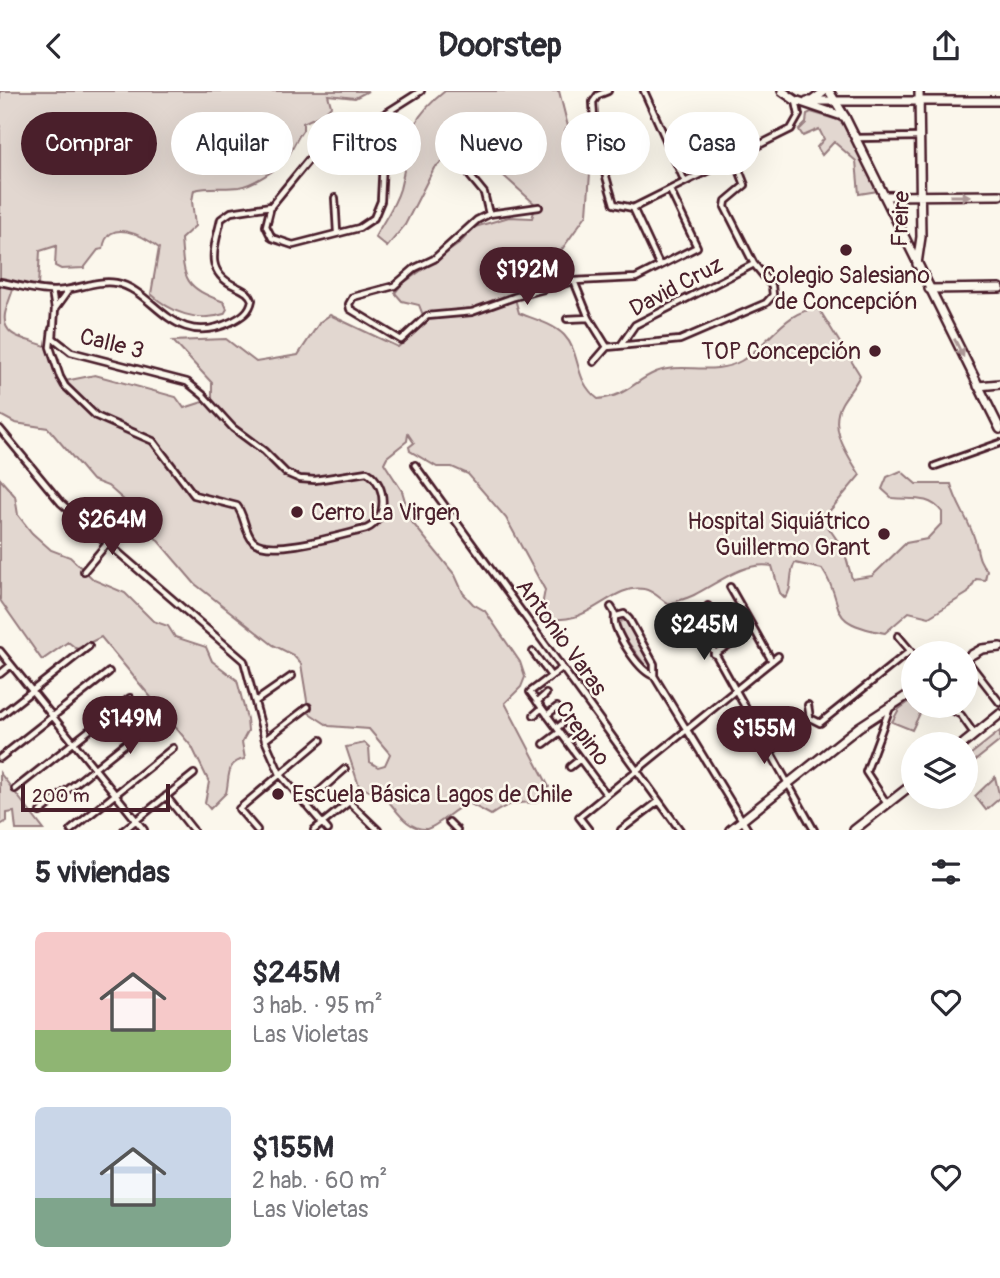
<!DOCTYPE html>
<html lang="es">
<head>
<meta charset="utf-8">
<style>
  body { margin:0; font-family:Pangolin,sans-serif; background:#f7f7f7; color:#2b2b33; height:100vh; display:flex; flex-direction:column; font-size:26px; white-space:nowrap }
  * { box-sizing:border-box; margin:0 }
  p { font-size:23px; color:#7c7c81 }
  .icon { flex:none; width:38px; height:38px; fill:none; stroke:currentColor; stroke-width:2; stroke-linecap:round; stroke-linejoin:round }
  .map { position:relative; height:739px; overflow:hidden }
  .drawer { display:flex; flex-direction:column; background:#fff; flex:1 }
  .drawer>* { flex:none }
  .hud { position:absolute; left:21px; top:21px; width:959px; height:63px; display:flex; gap:14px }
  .fabs { position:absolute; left:901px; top:550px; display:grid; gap:14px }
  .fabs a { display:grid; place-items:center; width:77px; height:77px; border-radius:50%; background:#fff; box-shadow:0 7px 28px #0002; font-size:35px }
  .scale { position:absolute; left:21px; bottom:18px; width:149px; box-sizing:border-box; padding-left:7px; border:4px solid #4a1f2b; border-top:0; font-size:19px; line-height:24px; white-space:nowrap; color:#4a1f2b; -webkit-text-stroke:5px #fbf7ec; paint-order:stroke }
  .price { position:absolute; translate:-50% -60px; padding:0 16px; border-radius:24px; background:#4a1f2b; color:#fff; font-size:23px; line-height:46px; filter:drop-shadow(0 2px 4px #0008) }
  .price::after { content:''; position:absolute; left:50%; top:42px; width:21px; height:16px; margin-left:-10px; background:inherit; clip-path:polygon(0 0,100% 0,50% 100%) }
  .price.current { background:#222; color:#fff }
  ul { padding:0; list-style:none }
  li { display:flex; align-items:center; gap:21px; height:175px; padding:0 35px }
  li span { display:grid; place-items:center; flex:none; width:196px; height:140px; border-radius:10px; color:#555 }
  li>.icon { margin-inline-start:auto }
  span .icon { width:84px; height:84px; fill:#fffc; stroke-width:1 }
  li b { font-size:30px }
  h2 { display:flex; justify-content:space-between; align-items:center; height:84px; padding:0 35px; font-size:30px }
  .chip { padding:0 24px; border-radius:32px; background:#fff; box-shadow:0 7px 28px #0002; font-size:24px; line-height:63px }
  .chip.current { background:#4a1f2b; color:#fff }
  header { display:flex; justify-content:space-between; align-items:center; height:91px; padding:0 35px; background:#fff; font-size:32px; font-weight:700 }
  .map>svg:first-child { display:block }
  .green { fill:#e2d7d0; stroke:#967b7e; stroke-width:2 }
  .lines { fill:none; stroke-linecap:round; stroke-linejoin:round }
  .street-casing { stroke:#4a1f2b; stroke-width:10 }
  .secondary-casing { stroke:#4a1f2b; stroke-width:12 }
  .primary-casing { stroke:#4a1f2b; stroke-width:12 }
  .street { stroke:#fbf7ec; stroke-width:4.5 }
  .secondary { stroke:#fbf7ec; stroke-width:7 }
  .primary { stroke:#fbf7ec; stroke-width:7 }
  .oneway { fill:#ab9695 }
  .poi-dot { fill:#4a1f2b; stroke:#fbf7ec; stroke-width:2.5 }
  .labels { text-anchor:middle; stroke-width:5; stroke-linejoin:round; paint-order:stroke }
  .street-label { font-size:23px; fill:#4a1f2b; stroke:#fbf7ec }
  .poi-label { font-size:23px; fill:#4a1f2b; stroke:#fbf7ec; text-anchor:end }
</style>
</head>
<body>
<header><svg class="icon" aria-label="back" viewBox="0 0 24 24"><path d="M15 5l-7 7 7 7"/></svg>Doorstep<svg class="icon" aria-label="share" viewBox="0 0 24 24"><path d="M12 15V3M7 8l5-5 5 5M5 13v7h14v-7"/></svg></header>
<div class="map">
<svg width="1000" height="739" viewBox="0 0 1000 739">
  <rect width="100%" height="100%" fill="#fbf7ec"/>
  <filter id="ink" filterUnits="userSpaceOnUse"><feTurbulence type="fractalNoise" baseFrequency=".0143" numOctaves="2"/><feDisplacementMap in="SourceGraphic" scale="14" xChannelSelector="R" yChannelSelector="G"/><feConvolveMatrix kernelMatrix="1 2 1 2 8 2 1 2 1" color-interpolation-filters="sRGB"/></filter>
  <g filter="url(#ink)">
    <path class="green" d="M0,0h368l-13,7 -27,-3 3,11 -8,8 -20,9v7c-7,9 -11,21 -17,29 -9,11 -34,26 -47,28 -16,2 -29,-1 -45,3l-2,11 3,25 -14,13c3,42 3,48 43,63l3,7 -3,5c-26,9 -54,-2 -73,-20l8,-46c-15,-12 -52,-32 -56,1l-5,1 -14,18 -23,1 -6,-3 1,-20 -16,5 -2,35 -23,-4c-2,10 -8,22 -10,32 -5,34 47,21 54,45 2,7 1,16 1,23l35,-7 81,22 8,11 28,-9v-16l-39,-42 53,-2 30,23 42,-7 22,-33 10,-7 68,32 28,-24 -7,-18 -17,-4 -7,-8 7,-9 57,-40 16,-17 34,-10 23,1 4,-13 -52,-47 -38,1 -12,9 -29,57 -18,22 -12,-10c8,-15 20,-31 25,-48 12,-48 2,-64 45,-98h114l15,59 16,23 -3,41 -44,62 -29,19 5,18c15,6 34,11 45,22 18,19 9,45 34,64 30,-3 34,-17 58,-27 25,-10 58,4 85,-11 26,-14 46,-54 78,-52l41,66c-5,11 -12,18 -18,28 -14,25 5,51 18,72l-33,39 -1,10 18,26 8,29 20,-3 34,-33 21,-4 15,-16v-11c-13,-17 -30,-12 -50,-14l-10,-9 5,-12 14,-6 15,13h35c5,20 18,36 24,56 3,11 3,22 12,30l-2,10 -9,-1 -8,14 -39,24 -20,-5 -24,21c-64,-12 -36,-24 -63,-64l-27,-6c-7,11 -1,25 -10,35l-5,-5 -8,-27c-28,-5 -54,17 -78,29 -8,4 -18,6 -26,9 -7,-5 -16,-14 -24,-15 -35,-6 -56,43 -104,27l5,-26 -39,-72 -38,-44 -16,-7h-15l-27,-16 -1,-4 5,-4 -6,-9 -1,7 -20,16 -3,6 18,28 9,30 44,54 8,18 10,11 12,7 35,51 5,15 -4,10 -16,16 44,84 -13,16c-20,-2 -29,1 -45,12l-22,-12c-17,6 -27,21 -42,26 -19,1 -29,-17 -38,-27 -7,-7 -21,-11 -30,-16l-13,-39 19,-4 4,4 1,15 8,5 7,-2 5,-11 -21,-25 -40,-3 -20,-13 -8,-49 -8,-9 -20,-10 -78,-61 -42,-49 -10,-18 -35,-31 -16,-6 -44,-52 -33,-5 -15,-8z
      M811,21l27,8 10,8 30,63 -19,3 -3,-33 -22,-19 -12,13 -5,-8 7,-8 -5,-10 -16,7 -4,-6 7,-7 1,-9z
      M0,388l15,17 3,19 14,18 19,17 19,7 24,23 31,13 28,28 15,5 7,11 31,10 6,14 25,19 10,39 1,12 -6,11 3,17c-20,3 -15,19 -19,34l-16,16 -5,-6 4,-21 -17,-35 -91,-110 -24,12 -9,-7 -26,18 -42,-60z
      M623,529l7,3 22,41 -2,8 -30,-41 -1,-8z
      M913,608l1,6h10l-12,25 -20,-8 7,-13z
      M1000,640v10l-34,27 9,15 -6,4 -3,-4v-25z
      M0,682l44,57h-28l-2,-18 -7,1v8l-7,4z
      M995,686l5,21 -14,12 -11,-14z"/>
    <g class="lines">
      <g class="street-casing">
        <path id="street" d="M608,0l-10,4 -5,7c1,34 11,69 21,102l19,4
          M644,0l41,91
          M724,26l20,35
          M369,33l14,37 -2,40 -7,17 -15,10 -66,17 -21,-7 -6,-12 5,-20 53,-65 14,-11 31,-6 52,-33
          M569,41l29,19
          M856,47l64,-1
          M470,85l14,17 5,21
          M335,107l2,34
          M539,116l-50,7 -12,6 -43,39 -19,9 -21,18 -41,11 -4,7 1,5 51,31 26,-24 45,-4 42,-15 60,-16 62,-3 61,-31 -27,-57
          M633,117l158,-79 8,-14 -3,-14
          M633,117l27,58
          M574,190l15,37 18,29 73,-7 86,-37 7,-8 -1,-9 -18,-22 -29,-57 1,-6 19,-16 -11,-28
          M0,191c17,3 36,9 53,9 20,1 43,-12 63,-8 39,7 56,67 115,39 10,-5 19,-10 21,-22 -3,-8 -9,-10 -17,-14 -32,-15 -20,-39 -14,-67l10,-7 40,-6
          M52,200l3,18 -2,29 18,14 116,30 16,13 30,33 31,23 22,22 14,6 15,1 52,-8c20,12 22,47 -1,57 -22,5 -96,28 -113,12 -9,-10 -8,-25 -16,-35l-43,-11 -41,-54 -57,-25 -31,-30 -5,-9 -10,-30 2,-18
          M55,218l13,-18
          M567,228l22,-1
          M621,254l14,-20 119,-61
          M594,271l13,-15
          M0,338l61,74 183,158 21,79 15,34 48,56
          M415,374l265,365
          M935,375l65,-23
          M84,480l37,-44
          M730,496l42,74
          M708,515l8,13
          M611,516c8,11 1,10 5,20 5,14 23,44 38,49l94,154
          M739,517l-37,22 112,200
          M673,521l13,20 23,13
          M617,525l7,-2 5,5 25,45v12
          M898,545l16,19
          M0,560l144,179
          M533,561l18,24
          M714,563l39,-24
          M966,568l34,44
          M562,577l-32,24 76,102
          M0,583l11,-9
          M256,610l36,-25
          M537,611l9,-8
          M808,614l2,13 10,5 90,-72
          M943,614l18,10 14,20
          M534,624l8,-7
          M547,624l10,-8
          M0,625l89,-70
          M557,637l10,-8
          M265,649l43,-33
          M567,650l10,-7
          M544,653l16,-12
          M770,661l20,-16
          M0,667l109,-86
          M570,676l10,-8
          M15,698l115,-91
          M166,705l27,34
          M305,713l40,-35
          M887,713l-21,-32 23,-62
          M40,721l111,-89
          M449,731l8,8
          M71,739l102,-82
          M124,739l70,-56
          M257,739l-18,-21 82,-69
          M314,739l35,-28 29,28
          M589,739l-10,-13 199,-161
          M621,739l38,-29"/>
      </g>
      <g class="secondary-casing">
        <path id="secondary" d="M829,0l16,26
          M885,105l115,-1
          M917,173l4,-27 -2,-146
          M929,198l71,-1
          M978,295l22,-2
          M966,567l16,-9 18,-2
          M963,653l37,-30
          M730,739l129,-103 55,-36
          M854,739l60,-47"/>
      </g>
      <g class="primary-casing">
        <path id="primary" d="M782,0l13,9 50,17 155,312
          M813,9l12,-9
          M807,10h193"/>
      </g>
      <use href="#street" class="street"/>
      <use href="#secondary" class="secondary"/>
      <use href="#primary" class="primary"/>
    </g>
    <defs><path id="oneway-solid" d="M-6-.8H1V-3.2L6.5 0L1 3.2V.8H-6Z" transform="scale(1.75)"/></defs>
    <g class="oneway">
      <use href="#oneway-solid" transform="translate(960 105)"/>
      <use href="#oneway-solid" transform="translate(959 257) rotate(63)"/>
    </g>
  </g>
  <g class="poi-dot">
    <circle cx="846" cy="159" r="7"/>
    <circle cx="875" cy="260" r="7"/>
    <circle cx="297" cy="421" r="7"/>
    <circle cx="884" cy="443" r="7"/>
    <circle cx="278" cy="703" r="7"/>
  </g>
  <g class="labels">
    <g class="street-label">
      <text transform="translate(900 128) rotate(-88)" y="8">Freire</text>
      <text transform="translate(676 195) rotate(-28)" y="8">David Cruz</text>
      <text transform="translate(112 252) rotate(14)" y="8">Calle 3</text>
      <text transform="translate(562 546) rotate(54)" y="8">Antonio Varas</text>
      <text transform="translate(583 642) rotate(53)" y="8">Crepino</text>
    </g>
    <g class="poi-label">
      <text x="846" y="192" text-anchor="middle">Colegio Salesiano<tspan x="846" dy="26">de Concepción</tspan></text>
      <text x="861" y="268">TOP Concepción</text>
      <text x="311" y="429" text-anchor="start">Cerro La Virgen</text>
      <text x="870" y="438">Hospital Siquiátrico<tspan x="870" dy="26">Guillermo Grant</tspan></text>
      <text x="292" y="711" text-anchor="start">Escuela Básica Lagos de Chile</text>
    </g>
  </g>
</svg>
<div class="fabs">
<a><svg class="icon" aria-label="locate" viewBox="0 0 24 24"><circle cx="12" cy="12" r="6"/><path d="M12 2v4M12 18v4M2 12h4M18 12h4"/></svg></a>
<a><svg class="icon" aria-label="layers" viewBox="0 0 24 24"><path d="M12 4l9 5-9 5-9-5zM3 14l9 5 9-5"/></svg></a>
</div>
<div class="scale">200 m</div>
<b class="price" style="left:527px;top:216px">$192M</b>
<b class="price" style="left:112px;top:466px">$264M</b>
<b class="price current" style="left:704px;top:571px">$245M</b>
<b class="price" style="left:130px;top:665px">$149M</b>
<b class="price" style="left:764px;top:675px">$155M</b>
<div class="hud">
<a class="chip current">Comprar</a>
<a class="chip">Alquilar</a>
<a class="chip">Filtros</a>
<a class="chip">Nuevo</a>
<a class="chip">Piso</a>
<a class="chip">Casa</a>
</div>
</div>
<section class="drawer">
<h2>5 viviendas<svg class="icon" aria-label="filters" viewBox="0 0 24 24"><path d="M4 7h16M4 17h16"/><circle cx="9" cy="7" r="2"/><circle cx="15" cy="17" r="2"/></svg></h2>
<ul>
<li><span style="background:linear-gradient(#f6c9c9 70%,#8fb573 0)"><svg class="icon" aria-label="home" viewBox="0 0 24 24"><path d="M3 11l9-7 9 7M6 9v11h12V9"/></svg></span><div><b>$245M</b><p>3 hab. · 95 m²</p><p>Las Violetas</p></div><svg class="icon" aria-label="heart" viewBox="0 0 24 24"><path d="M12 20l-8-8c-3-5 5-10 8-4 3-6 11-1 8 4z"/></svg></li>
<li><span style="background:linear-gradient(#c9d6e8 65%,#7fa58c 0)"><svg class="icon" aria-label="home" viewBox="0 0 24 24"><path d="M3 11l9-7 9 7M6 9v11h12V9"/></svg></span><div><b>$155M</b><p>2 hab. · 60 m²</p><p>Las Violetas</p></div><svg class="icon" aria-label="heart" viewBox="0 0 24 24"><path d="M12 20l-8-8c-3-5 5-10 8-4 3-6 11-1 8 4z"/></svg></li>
</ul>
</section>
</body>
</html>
